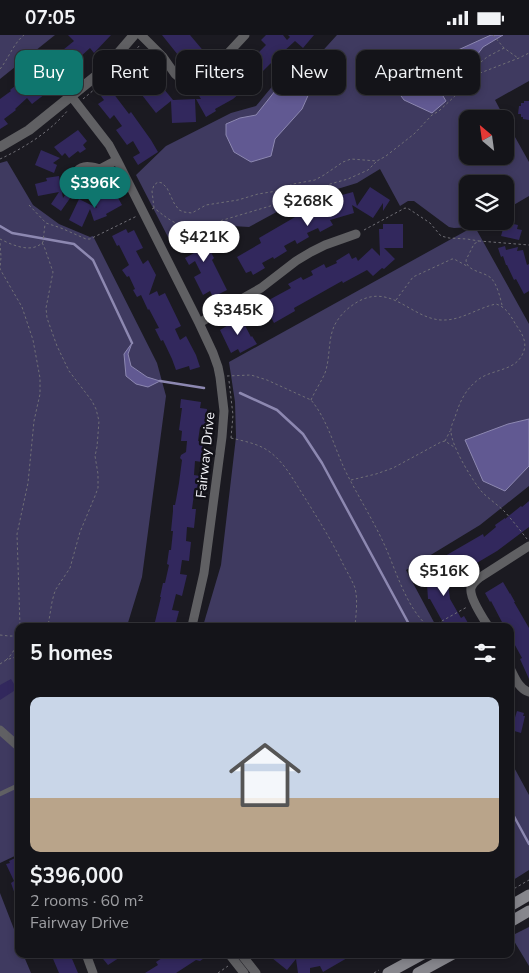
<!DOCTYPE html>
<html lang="en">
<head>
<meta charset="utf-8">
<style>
  body { margin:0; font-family:"Nunito Sans",sans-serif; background:#212126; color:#f1f3f6; height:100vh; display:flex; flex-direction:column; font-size:19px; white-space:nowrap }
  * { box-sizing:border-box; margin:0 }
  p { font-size:16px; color:#9d9ea2 }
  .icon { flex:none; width:28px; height:28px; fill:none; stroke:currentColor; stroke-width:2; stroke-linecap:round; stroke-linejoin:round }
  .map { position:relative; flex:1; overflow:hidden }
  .details { position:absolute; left:15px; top:588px; width:499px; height:335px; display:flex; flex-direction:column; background:#141419; border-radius:10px; box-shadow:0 2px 8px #0003,0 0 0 1px #333338 }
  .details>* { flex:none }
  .guide { position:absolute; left:15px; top:15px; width:500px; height:45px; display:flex; gap:10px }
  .needle { width:32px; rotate:331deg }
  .buttons { position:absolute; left:459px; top:75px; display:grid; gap:10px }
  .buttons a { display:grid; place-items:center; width:55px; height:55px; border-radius:10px; background:#141419; box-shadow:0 2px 8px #0003,0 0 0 1px #333338; font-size:25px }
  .price { position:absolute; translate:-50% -42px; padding:0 11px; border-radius:18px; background:#fff; color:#222; font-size:16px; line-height:32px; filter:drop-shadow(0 1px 2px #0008) }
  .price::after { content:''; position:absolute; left:50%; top:30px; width:15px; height:11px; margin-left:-8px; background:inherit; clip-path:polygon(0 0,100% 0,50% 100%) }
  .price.current { background:#0f766e; color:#fff }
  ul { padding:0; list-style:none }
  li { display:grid; align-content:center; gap:10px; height:265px; padding:0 15px }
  li span { display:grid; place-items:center; height:155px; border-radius:10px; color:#555 }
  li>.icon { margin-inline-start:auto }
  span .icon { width:90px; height:90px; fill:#fffc; stroke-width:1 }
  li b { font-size:21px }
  h2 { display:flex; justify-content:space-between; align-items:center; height:60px; padding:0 15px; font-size:21px }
  .tag { padding:0 18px; border-radius:10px; background:#141419; box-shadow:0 2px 8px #0003,0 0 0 1px #333338; font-size:18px; line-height:45px }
  .tag.current { background:#0f766e; color:#fff }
  .status { display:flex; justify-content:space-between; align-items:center; height:35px; padding:0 25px; background:#141419; direction:ltr }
  .status svg { height:14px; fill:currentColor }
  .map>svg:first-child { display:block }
  .green { fill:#3f3a60 }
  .water { fill:#615992; stroke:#8d88b1 }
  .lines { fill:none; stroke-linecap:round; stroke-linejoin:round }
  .stream { stroke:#8d88b1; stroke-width:2.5 }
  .building { fill:#32285d }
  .path { stroke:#706f76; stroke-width:1; stroke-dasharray:2.5 2.5; stroke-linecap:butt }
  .service { stroke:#606063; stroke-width:4.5 }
  .minor { stroke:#606063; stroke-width:9 }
  .tertiary { stroke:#606063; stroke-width:10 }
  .secondary { stroke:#87878d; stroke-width:11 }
  .labels { text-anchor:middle; stroke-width:5; stroke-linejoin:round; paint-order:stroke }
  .street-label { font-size:14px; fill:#f4f4f9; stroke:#121118 }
</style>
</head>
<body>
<div class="status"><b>07:05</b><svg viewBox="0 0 49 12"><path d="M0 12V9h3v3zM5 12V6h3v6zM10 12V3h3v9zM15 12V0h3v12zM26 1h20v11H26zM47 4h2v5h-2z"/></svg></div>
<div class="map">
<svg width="529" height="938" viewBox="0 0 529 938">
  <rect width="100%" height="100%" fill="#1b1a21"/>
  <path class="green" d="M0,0h55l-55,44z
    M337,0h192v46l-34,19 10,19h-37v37h37v-37l24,43v34l-24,14v-26h-37v37h16l-9,6 54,97v162l-49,39 -74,45 30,56h-233l18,-61 15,-128 -1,-35 -6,-40 244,-135 -19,1 -5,-1 -35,-26h-6l-8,5 -20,-37 -23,14 -62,19 -46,25 -34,-2 -47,12 -32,-62 30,-29 65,-33 25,-7 38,-46 23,-3z
    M7,126l26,44 26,19 31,13 3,-1 64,127 9,33 -24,181 -15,49h-108v228l-19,9v-700z
    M510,725l19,35v75l-19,12z
    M0,858l19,49v12h4l8,19h-31z
    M529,892v39l-18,-30z"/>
  <path class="water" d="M491,0h12l-20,12 -6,8 -13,3 -15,19 1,13 -7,6 3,5 -14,12 -28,-13 -14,-19z
    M308,33l7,12 -13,29 -27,30 -4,17 -20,6 -17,-10 -8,-17v-11l14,-6 16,-3 23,-29 13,-14z
    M132,308l-4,11 3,12 16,11 13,4 -12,6 -12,-3 -10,-8 -2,-22z
    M529,384v47l-24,25 -22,-10 -18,-41 43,-16z"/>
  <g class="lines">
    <path class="stream" d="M0,191l12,7 62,11 19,16 39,83
      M160,346l44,7
      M240,358l37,17 26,24 19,29 88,163
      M510,774l19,35"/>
  </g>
  <path class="building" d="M68,0h43l-17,18 -4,-5 -11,10 4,4 -16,15 -5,-5 -5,4 -12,-13 12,-10 1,1 16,-13z
    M162,0h28l16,19 -12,11 -3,-4 -5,4z
    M266,0h17l4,5 3,-3 -2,-2h26l-11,13 -8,-7 -25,23 -21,21 -16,14 -18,10 1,2 -10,6 -10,-18h5l-3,-5 23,-13 -1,-1 11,-10 4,5 10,-10 -5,-4 11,-10 5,4 10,-10 -5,-5z
    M138,28l4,4 5,-4 9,12 -2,2 19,23 22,-1 1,23 -24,1 -1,-22 -15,12 -14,-18 2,-2 -17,-21z
    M34,36l12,15 -5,4 4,4 -13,10 -5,-6 -12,11 1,1 -12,9 4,5 -8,5v-30l11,-8 -1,-1z
    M110,54l19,25 2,-2 20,28 7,12 -20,13 -5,-8 7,-4 -7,-12 -6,4 -11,-15 6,-4 -8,-11 -4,4 -12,-15 6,-4 -3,-4z
    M524,66h5v19l-6,-1v-2h-2v-3h-3l1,-8h2v-3h3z
    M78,95l9,11 -4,4 3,4 -6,4 -2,-2 -9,7 -4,-5 -3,3 -8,-9z
    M41,115l19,8 -7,5 4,2 -3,8 -19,-8z
    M59,141l4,22 5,-7 5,3 -12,17 -10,-7 8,-12 -21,4 -3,-12 12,-3 -1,-3z
    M370,152l20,13 -7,11v-8l-10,15 -21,-13 2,8 -24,7 3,5 -13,7 -2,-4 -11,5 2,4 -12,7 -2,-4 -11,6 3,5 -13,8 -1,-2 -11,6 3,5 -12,7 -2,-4 -5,2 -9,-16 24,-14 -2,-5 43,-25 1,2 28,-15v-2l22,-6 4,14z
    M110,157l3,6 4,-2 5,9 -16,9 1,2 -13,5 -4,-12 -8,18 -13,-7 10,-21 18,9 -3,-7 10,-3 -1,-2z
    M505,187l13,3 -1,4 5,1 -3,10 -18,-4z
    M383,189h20v24h-19l11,11 -11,10 -2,-1 -9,8 -6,-6 -24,13 -1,-2 -48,27 1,3 -21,12 -9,-17 3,-2 -1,-3 24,-13 -3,-4 13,-7 2,3 10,-5 -2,-4 13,-7 2,4 11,-5 -1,-2 13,-8 3,6 4,-2 2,4 14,-13 8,8 -1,-27h4z
    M126,194l2,4 6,-3 9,18 -7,3 7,13 5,-4 8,15 -7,20 8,-4 2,5 6,-3 16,33 -6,3 5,11 6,-4 10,19 4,12 -10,3 -1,-4 -13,4 -4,-11 -9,-19 -2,1 -6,-12 4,-1 -10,-19 -1,1 -7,-15 -4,2 -4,-7 2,-1 -6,-13 -2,1 -5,-7 7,-5 -10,-20 -2,1 -5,-10z
    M204,194l5,13 -3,1 8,15 -2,2 15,30 -14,7 -3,-6 -7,4 -9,-18 7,-4 -6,-12 -6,4 -4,-7 9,-5 -4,-10 -10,4 -3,-8z
    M505,211l1,4 12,-3 -1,4 6,-1 4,15 2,-1v27l-5,3 -8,-15 -2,1 -7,-15h-1l-3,-9 -2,1 -3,-9z
    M240,281l11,21 1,-1 5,8 -17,9 -2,-4 -7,4 -11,-23 10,-6 -1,-2z
    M181,364l20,3 -1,6 7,1 -1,10h2l-1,9 -7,-1 -2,14 6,1 -2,20 -7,-1 -1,14 6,1 -2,19 -4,-1 -2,15h4l-2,19 -7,-1 -1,14 5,1 -2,19 -7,-1 -2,14 7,1 -5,21 -6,-2 -4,16 7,1 -4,15h-21l7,-29h-1l3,-14h2l4,-18 -2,-1 2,-14h2l2,-19h-2l2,-20v-6h2l1,-5 3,-17 3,-23 -2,-2 1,-3 5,-3 1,-11h-6l1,-10 -3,-1 3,-22h-2z
    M529,466v26l-32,24 -27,16 -1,-2 -8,5 -2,-4 -4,7 -10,-17 38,-22 1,3 12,-10 -1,-2 10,-7v1l16,-13 1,1z
    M436,526l19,12 -7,10 2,16 11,19 3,-2 4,7 -5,3h-18l-15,-27h-2l-1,-15 19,-2 -16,-10z
    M503,547l7,12v-1l5,9h-1l15,26v51l-9,-20 2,-1 -12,-22v-10h-6l-13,-25 -1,1 -5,-9z
    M11,644l6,10 -17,11v-15z
    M517,676l7,2 -1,3h2l-4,17 -10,-3z
    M19,821v47h-1l-7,-20 3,-2 -8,-17 4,-1 -1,-2z
    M51,919h19l8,19h-19z
    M99,919h26l-17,11z
    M168,919h42l-10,7 -4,-1 -20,13h-31l13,-8 -2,-3z
    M267,919h25l-5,5h9l-9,11z
    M319,919h35l-31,18 -3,-6 -10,2v5h-12l-2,-14 25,-3z"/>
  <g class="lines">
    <path class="path" d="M493,0l11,13 14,10
      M0,34c9,-11 13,-25 24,-34
      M475,40l44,-17 10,-5
      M83,64l37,-31 20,-23
      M0,124c24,-11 51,-28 68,-49
      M29,170l17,18 15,5 25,11h4l47,-23
      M154,173l-2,-17 2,-6 4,-3 4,1 5,5 7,15 5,7 5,2 8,1 14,-8 32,-5 20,-6 19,-3 16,-7 22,-4 9,-5 19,-13 8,-3 26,2 9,-5 28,-22 18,-19 7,-4 34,-32 8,-17 6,-5 17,-9
      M152,174l2,-1c18,14 26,21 49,18l111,-33 16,-9 18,-5 20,-9 8,-8
      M364,195l41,-22 4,1 21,14 11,13 8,2 18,1 12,2
      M0,204c12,6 32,15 43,3l2,-18
      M0,208l1,14 -1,12 22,38 11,33 7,38v16l-6,27 -6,62 -11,51 3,92
      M42,208l2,3 9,26 -7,36 1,10 10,28 12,25 23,30 4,8 3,12 -2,26 -2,9 3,18v14l-3,8 -15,36 -10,36 -14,21 -2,5 -2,8 -4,24
      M396,265l17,-23 39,-18h2l13,7
      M502,270c-2,-8 -5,-21 -11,-27 -8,-7 -24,-6 -25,-18l8,-16 5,-3 50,4
      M227,341l24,-1 16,5 44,20c16,19 23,46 33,68 14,29 32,56 44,85 9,22 21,58 40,73
      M229,346l4,34 -2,23
      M311,365c4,-9 10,-18 14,-27 6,-17 2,-37 12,-52 5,-8 13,-15 22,-20 33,-17 52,17 82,19 20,1 36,-12 55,-16 10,3 15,12 20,21 6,8 12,18 7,28 -7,18 -30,16 -44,26 -13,10 -18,20 -23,35 -1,5 -6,12 -5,18 1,15 21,48 31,60 7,7 16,13 23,20 8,9 15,18 22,27
      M231,403c12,3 25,5 36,12 17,11 27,31 38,48 13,21 27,43 38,66 4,8 9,16 12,24 3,12 1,26 0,38
      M445,406l5,-10
      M351,445l25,-6 17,-6 48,-26 4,-1 9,6
      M433,591l34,-19
      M0,600l9,1h10
      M6,625l4,-4 9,-13
      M0,629l6,-4 13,-4
      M510,856l19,-11
      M218,938l10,-7
      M374,938l5,-3"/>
    <path class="service" d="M0,759l19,-9"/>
    <path class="minor" d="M141,0l22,22 12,17 12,10 31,-20 27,-29
      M71,61l38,49 8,15 82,163 14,30 5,14 2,10 4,34 -2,26 -18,136 -12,53
      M100,134c-2,14 -10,24 -22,10l-1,-8c7,-7 15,-4 23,-2l17,-9
      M199,288l62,-35 35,-27 15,-9 14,-7 31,-11
      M488,591c-5,-8 -19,-29 -17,-38 1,-5 5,-7 8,-10l50,-32
      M510,633c5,10 9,21 19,24
      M0,695l19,17
      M86,919l7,19
      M229,919l15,19
      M241,919l15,19"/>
    <path class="tertiary" d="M0,112l29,-17 67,-54 19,-19 19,-22"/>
    <path class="secondary" d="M510,871l19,-11
      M510,887l19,-11
      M388,938l35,-19
      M418,938l35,-19"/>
  </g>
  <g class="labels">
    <g class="street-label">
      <text transform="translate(205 420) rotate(-84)" y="5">Fairway Drive</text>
    </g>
  </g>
</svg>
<div class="buttons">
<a><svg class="needle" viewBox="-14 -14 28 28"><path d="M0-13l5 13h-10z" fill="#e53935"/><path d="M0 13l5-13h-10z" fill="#9d9ea2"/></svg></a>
<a><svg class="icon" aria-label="layers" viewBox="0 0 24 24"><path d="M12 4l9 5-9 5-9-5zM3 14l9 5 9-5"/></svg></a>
</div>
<b class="price current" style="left:95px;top:174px">$396K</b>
<b class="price" style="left:308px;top:192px">$268K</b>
<b class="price" style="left:204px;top:228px">$421K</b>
<b class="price" style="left:238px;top:301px">$345K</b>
<b class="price" style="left:444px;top:562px">$516K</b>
<div class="guide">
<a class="tag current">Buy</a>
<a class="tag">Rent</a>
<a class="tag">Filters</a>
<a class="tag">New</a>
<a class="tag">Apartment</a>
</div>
<section class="details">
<h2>5 homes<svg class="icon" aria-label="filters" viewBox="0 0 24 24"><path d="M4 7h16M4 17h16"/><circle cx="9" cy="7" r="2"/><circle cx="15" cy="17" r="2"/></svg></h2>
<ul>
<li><span style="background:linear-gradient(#c9d6e8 65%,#b9a48a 0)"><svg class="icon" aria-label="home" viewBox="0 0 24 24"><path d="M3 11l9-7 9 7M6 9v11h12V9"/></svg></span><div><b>$396,000</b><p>2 rooms · 60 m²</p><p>Fairway Drive</p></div></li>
</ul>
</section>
</div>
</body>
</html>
